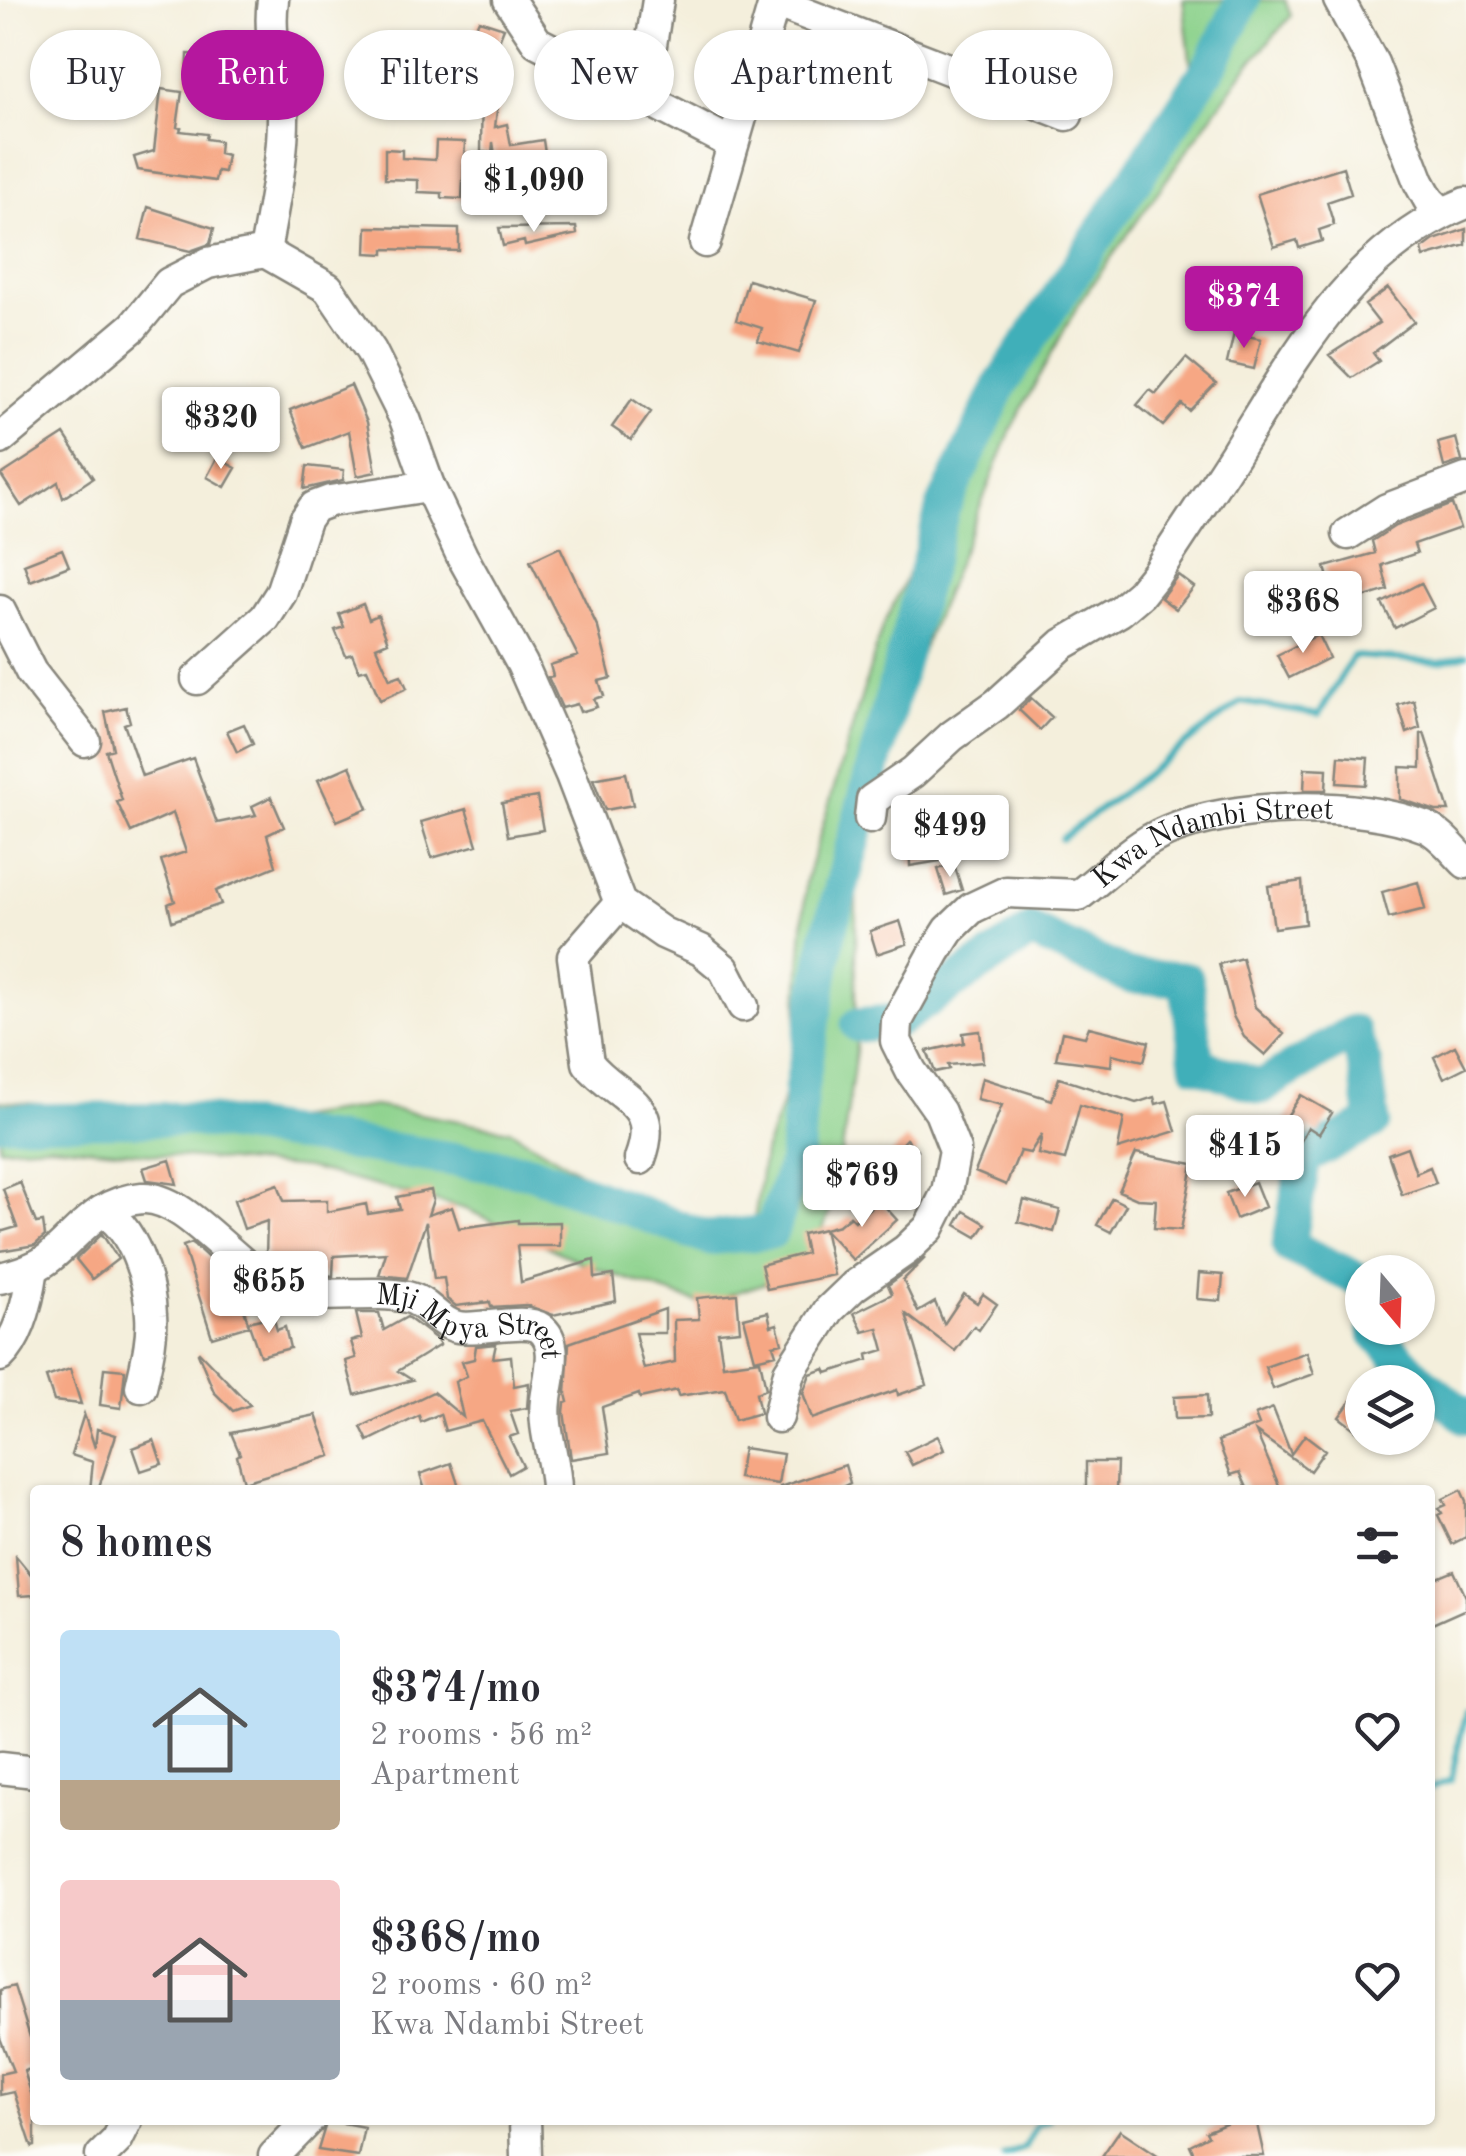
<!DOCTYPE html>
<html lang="en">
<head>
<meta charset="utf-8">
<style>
  body { margin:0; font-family:"Old Standard TT",serif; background:#f7f7f7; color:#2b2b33; height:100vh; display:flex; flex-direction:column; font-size:38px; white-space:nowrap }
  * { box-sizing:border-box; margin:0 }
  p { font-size:32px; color:#7c7c81 }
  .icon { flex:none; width:55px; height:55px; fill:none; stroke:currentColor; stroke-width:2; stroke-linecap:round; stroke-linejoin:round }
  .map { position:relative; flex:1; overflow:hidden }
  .side { position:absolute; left:30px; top:1485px; width:1405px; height:640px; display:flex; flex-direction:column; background:#fff; border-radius:10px; box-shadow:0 2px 8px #0004 }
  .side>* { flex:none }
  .guide { position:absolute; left:30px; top:30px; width:1408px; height:90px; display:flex; gap:20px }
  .needle { width:65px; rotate:161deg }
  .buttons { position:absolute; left:1345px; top:1255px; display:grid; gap:20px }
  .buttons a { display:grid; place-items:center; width:90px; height:90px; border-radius:50%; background:#fff; box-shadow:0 2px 8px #0004; font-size:50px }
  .price { position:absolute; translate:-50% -85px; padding:0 22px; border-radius:10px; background:#fff; color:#222; font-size:32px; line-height:65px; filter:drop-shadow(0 2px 5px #0008) }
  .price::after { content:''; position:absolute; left:50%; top:60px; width:30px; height:22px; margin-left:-15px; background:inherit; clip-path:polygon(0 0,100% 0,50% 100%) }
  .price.on { background:#b5179e; color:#fff }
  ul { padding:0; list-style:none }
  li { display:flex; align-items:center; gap:30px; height:250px; padding:0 30px }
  li span { display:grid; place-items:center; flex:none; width:280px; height:200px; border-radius:10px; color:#555 }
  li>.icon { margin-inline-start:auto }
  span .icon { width:120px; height:120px; fill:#fffc; stroke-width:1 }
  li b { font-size:42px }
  h2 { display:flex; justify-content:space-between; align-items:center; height:120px; padding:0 30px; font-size:42px }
  .pill { padding:0 35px; border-radius:45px; background:#fff; box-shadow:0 2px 8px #0004; font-size:35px; line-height:90px }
  .pill.on { background:#b5179e; color:#fff }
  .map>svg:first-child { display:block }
  .green { fill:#8bd18b; stroke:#547654; stroke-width:2.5 }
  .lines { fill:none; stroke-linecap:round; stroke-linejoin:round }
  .stream { stroke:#3fafb9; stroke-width:6 }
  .river { stroke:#3fafb9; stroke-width:35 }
  .building { fill:#f6a784 }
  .minor-casing { stroke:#88867c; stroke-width:35 }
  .minor { stroke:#fff; stroke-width:30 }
  .labels { text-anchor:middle; stroke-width:9; stroke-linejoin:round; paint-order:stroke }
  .street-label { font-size:30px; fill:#1c1c1c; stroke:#fdfcf7 }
</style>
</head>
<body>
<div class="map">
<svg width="1466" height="2156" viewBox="0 0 1466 2156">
  <rect width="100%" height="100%" fill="#fdfcf7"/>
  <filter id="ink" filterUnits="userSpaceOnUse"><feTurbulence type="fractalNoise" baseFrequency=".01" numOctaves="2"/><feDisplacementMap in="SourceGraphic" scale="20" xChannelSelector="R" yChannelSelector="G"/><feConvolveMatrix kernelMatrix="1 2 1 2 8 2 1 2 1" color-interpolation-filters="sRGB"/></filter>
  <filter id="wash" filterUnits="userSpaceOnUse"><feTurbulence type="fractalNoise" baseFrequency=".0048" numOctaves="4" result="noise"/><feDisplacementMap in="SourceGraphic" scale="40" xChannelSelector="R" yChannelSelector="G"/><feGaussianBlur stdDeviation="2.25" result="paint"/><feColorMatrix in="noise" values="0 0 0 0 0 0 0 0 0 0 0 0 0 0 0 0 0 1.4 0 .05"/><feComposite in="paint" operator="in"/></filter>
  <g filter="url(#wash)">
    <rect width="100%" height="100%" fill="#f4efdc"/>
    <path class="green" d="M1183,0h102l6,16 -48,56 -164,231 -67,124 -156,388v237l-20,142 -28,75 -107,35 -110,-37 -125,-58 -159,-41 -257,-23 -50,3v-47l265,21 109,-16 136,24 127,76 50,24 64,11 13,-88 29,-81 13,-191 76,-253 92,-192 75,-128 146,-208z"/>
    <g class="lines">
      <path class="stream" d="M1061,839l180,-137 78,13 34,-59 87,6 26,-7
        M1430,1788l21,-8 15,-69
        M1004,2156l20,-8 12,-23 12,-5"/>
      <path class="river" d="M858,1025l39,-4 134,-90 98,45 57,3 11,85 64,23 92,-55 12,33 8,57 -69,36 -15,88 73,35
        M0,1121l192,-2 338,52 177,67 64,-6 25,-71 5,-72 27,-152 115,-430 58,-123 212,-323 30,-61
        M1375,1328v4l42,45 49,40"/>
    </g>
    <g id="blocks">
      <path class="building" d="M479,20l25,8 -17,42 -37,6v-16l13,-3z
        M188,54l35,1 -1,28 -35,-1z
        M482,78h19l-6,49 12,-3 4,21 32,-5 5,34 -7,1 7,28 -46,-2 -9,-59 -1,11 -11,-1z
        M161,89l21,3 -5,35 4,1 -1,3 27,3 -1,5 14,2 -1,12 8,2 -3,17 -7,-1 -2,10 -77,-11 -4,-13 20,-6z
        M436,141l29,1 -3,57 -20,-1v-5l-24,-1v-12l-33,-1v-30l17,1v8l33,2z
        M1343,167l8,27 -24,8 7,23 -15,5 3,11 -23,7 -2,-8 -23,7 -17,-53z
        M148,207l66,21 -4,16 -20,7 -50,-12z
        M367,227l92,2v22l-75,-2v5l-18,-1z
        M576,227l1,7 -52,12 -1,-5 -21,5 -4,-18z
        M1466,229v16l-42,12 -2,-8 12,-9z
        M748,280l68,20 -17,53 -41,-12 4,-13 -26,-8z
        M1388,288l26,34 -41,31 6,8 -27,17 -23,-23 50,-32 -14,-18z
        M1234,333l27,6 -7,30 -27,-6z
        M1186,358l30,25 -27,28 -7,-7 -19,22 -26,-21 13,-15 6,4z
        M351,385l16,37 9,50 -19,4 -8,-45 -43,17 -16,-38z
        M632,399l19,13 -20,28 -19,-13z
        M64,434l29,44 -30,20 -5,-16 -37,24 -20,-31z
        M1456,438l6,23 -18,6 -6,-24z
        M217,458l19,10 -11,19 -18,-10z
        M307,466l37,4 -1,10 -39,9z
        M1452,504l8,24 -46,16 3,9 -35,12 6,25 -52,16 -11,-39 50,-14 -3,-12 23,-15z
        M560,547l38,81 13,50 -12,3 5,15 -10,3 3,8 -17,5 -3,-8 -15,4 -14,-31 5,-1 -3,-11 28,-9 -48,-95z
        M62,549l7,17 -39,15 -6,-17z
        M1178,575l16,12 -18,22 -15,-11z
        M1421,583l13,25 -39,20 -13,-25z
        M363,604l6,15 9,-4 10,27 -12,5 14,32 11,-4 6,13 -27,12 -13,-31 -8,2 -7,-17 -6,2 -11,-26 9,-3 -5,-13z
        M1318,635l11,23 -40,20 -12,-23z
        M1031,698l21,19 -12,13 -21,-20z
        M1414,700l6,28 -13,5 -9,-28z
        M126,707l4,15 -6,2 18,52 51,-18 24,65 39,-8 -4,-9 19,-9 13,30 -17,8 9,31 -60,25 5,13 -49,17 -4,-17 7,-3 -14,-41 25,-8 -13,-39 -42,19 -14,-30 5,-2 -16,-49 7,-2 -8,-37z
        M244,724l9,20 -16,8 -10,-21z
        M1424,733l25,78h-13l-36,-12v-32l21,1v-34z
        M1339,756l29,2 -2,27 -29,-2z
        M350,766l18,42 -31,13 -19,-41z
        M1305,768l22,1 -1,21h-22z
        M626,773l7,32 -28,5 -12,-31z
        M537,797l6,33 -35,6 -6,-33z
        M466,809l11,36 -45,13 -11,-36z
        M927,827l2,15 8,-1 3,20 -30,5 -1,-36z
        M954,864l8,26 -16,5 -8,-26z
        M1302,881l3,43 -31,4 -6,-42z
        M1418,882l7,27 -36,9 -7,-26z
        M900,921l7,23 -30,10 -7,-23z
        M1242,958l13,49 29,27 -19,21 -21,-18 -11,-21 -14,-52z
        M1089,1027l60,15 -5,19 -32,-7 -1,12 -55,-7 6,-27 23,5z
        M980,1031l3,31 -35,3 1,4 -14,3 -8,-21 37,-8 -1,-10z
        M1455,1046l11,21 -22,11 -10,-21z
        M982,1078l70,22 7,-22 77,25 18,-6 2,7 11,-3 9,30 -58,18 6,-31 -44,-13 -15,55 -27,-6 4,-20 -12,19 -10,-2 -14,34 -31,-13 27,-67 -25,-6z
        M1301,1095l31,18 -13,21 -11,-7 -24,47 -22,-7 4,-19z
        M906,1139l12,11 -16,18 -13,-11z
        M1407,1147l9,26 14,-6 6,16 -34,12 -14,-41z
        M1136,1153l57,11 -12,66 -27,-2 2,-28 -19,-1 -18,-8z
        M170,1160l7,24 -30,-4 -4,-12z
        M20,1182l16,41 7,-1 2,14 -10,9 -35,6v-19l17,-5 -14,-38z
        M1255,1182l10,25 -29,12 -10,-26z
        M278,1184l6,17 43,-1v12l39,-8 2,10 32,-5 -3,-12 34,-7 2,10 -5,15 24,-8 7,21 59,-8v3l42,-1v24h-43l4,36 73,-22 1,18 18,-3 3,26 -63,14 -27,-10 -35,2 -1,-5 -34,4 -9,-7 -3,-21 -10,1 -8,-57 -19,56 -28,-3 7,-22 -52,3 -1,20 -47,-6 -20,-13 1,-36 -23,8 -10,-29z
        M1112,1198l14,7 -15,27 -14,-7z
        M879,1200l18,20 -44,40 -29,-31 15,-4 11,-9 5,5z
        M1024,1200l36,10 -6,22 -36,-10z
        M964,1211l22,13 -9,13 -21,-12z
        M824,1229l10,46 -67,14 -6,-24 45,-12 -4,-19z
        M102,1234l16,25 -26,20 -16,-20z
        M192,1243l23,21 1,4 -3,1 13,36 15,-5 8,26 -37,11 -29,-91z
        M925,1258l-22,22 15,32 17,-10 9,22 20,-30 13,9 6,-9 14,10 -18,26 -5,-4 -19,25 -49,-37 21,71 -29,10 -1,-5 -85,29 -9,-26 7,-19 15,-5 2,4 41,-13 -1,-5 17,-5 -6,-22 -15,4 -9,-19 38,-19 -4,-9z
        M1199,1273l24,2 -2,26 -24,-2z
        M737,1294l3,36 -22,2 5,33 37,-5 6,29 -10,4 4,20 -25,7 -10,-31 -47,7 -1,-6 -37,8 -1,-4 -37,13 7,46 -38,6 -7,-47 1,-9 3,-1 -2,-8 3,-51 96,-34v24h-30l9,36 31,-7 -1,-42 25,-1 -2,-21z
        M768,1312l3,14 6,-2 5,19 -9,2 3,9 -21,5 -11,-41z
        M356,1313h23l5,17 23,-13 28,21 5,7 -42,26 14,9 -57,15 -9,-34 10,-3 -5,-17 11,-3z
        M273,1316l4,14 8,-3 5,21 -30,8 -12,-34z
        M496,1344l-3,14 18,-2 3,30 15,-3 -2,25 -17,3 8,23 -9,3 14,29 -14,8 -27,-53 -37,10 -5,-17 -19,8 -2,-6 -51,25 -7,-14 72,-35 30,25 -8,-35 12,-6 -5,-14 12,-3 2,-13z
        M1307,1352l7,22 -41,15 -8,-22z
        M198,1353l1,-1 51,53 -17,6 -19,-19z
        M104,1368l21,2 -4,38 -21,-3z
        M70,1369l11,35 -27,-3 -8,-24z
        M1362,1386v49l-23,-18z
        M1207,1395l1,23 -33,1 -1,-22z
        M1273,1408l18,46 14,-19 20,15 -15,21 -54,-39 25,58h-33l-8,-18 -9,3 -13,-34 41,-16 -4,-10z
        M84,1414l11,34 2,-19 19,6 -18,55h-8l3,-28 -22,-7z
        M316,1415l15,41 -87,26 -7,-26 3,-2 -9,-21z
        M938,1436l6,14 -32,15 -7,-13z
        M154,1440l8,24 -21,7 -8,-23z
        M743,1448l40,6 -5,30 -40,-6z
        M1086,1462h31l-1,28h-30z
        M451,1463l9,27h-35l-5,-16z
        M845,1465l5,18 -14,7h-56v-3z
        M1461,1490l5,11v36l-14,7 -14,-29 4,-2 -3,-5 7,-3 -3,-6z
        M16,1556l18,22 1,17 -16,1z
        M1454,1571l12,26v12l-36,16v-44z
        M14,1986l16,51 5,-1v31l-11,4 11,34v41l-3,1 -18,-55 -14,3v-21l13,-3 -13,-33v-48z
        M327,2120l37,7 -6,29 -40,-6z
        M1235,2120h21l8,36h-69l-5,-11 18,-9 -2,-4z
        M1120,2130l39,26h-57z"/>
    </g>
  </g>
  <g filter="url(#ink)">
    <use href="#blocks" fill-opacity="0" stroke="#88867c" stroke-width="2.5"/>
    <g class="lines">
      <g class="minor-casing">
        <g id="minor">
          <path d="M509,0l28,42 196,102"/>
          <path d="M1339,0l34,63 46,119 10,18 13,13"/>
          <path d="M775,2l292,113"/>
          <path d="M643,96l15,-96"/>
          <path d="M705,242l70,-242"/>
          <path d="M265,252c8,-47 19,-94 18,-142 -1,-39 -16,-69 -10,-110"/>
          <path d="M0,439l133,-112 36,-44 39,-20 57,-11 63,36 43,63 34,68 24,67 33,70 60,108 49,111 49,128 43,30 38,17 23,19 19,37"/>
          <path d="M1348,534l39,-25 79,-30"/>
          <path d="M0,611l31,61 54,69"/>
          <path d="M197,679l68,-61 16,-25 24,-73 9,-13 16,-6 99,-15"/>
          <path d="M870,818l2,-18 41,-28 39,-36 45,-32 66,-60 57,-33 20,-17 16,-20c26,-41 54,-81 80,-122 61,-98 117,-203 230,-249"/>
          <path d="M620,903l-47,54 15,106c28,36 74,37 52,96"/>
          <path d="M102,1211c31,15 48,71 49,104 2,23 -5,49 -10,72"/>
          <path id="s1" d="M0,1278c17,-4 35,-9 49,-20 31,-25 47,-56 93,-60 44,-3 94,72 137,89 42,16 86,1 128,10 22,5 30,26 51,30 22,4 66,-10 82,1 21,14 8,52 6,72 -4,31 10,60 10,90"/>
          <path d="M0,1356c21,-20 29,-59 33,-88"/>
          <path id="s2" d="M778,1417l11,-45 40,-62 25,-24 52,-36 23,-22 18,-36 8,-42 -15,-38 -29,-41 -15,-30 1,-20 38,-69 14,-22 23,-22 34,-16 73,3c28,-21 55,-50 88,-64 66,-28 192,-31 259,-4 15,7 28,24 40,36"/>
          <path d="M0,1768l35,4"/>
          <path d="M525,2120l1,36"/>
          <path d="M101,2156l16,-16 10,-20"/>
          <path d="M274,2156l35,-36"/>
        </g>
      </g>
      <use href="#minor" class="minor"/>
    </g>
  </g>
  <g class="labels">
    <g class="street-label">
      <text dy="10" stroke="none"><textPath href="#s2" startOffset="875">Kwa Ndambi Street</textPath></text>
      <text dy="10" stroke="none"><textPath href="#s1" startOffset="535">Mji Mpya Street</textPath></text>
    </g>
  </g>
</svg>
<div class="buttons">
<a><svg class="needle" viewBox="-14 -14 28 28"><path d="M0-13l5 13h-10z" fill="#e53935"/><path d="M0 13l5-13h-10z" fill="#7c7c81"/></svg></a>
<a><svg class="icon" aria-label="layers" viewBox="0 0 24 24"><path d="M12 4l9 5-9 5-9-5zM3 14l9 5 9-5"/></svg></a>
</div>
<b class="price" style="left:534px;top:235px">$1,090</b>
<b class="price on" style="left:1244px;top:351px">$374</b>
<b class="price" style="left:221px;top:472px">$320</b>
<b class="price" style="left:1303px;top:656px">$368</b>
<b class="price" style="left:950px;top:880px">$499</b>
<b class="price" style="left:1245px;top:1200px">$415</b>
<b class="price" style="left:862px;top:1230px">$769</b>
<b class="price" style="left:269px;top:1336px">$655</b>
<div class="guide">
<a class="pill">Buy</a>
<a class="pill on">Rent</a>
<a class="pill">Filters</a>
<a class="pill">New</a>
<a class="pill">Apartment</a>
<a class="pill">House</a>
</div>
<section class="side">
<h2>8 homes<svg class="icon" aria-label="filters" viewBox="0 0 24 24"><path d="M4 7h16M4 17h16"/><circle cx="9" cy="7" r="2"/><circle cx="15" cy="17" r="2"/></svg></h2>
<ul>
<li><span style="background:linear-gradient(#bfe0f5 75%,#b9a48a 0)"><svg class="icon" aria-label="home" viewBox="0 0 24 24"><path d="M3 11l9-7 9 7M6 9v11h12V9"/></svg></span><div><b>$374/mo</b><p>2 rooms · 56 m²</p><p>Apartment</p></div><svg class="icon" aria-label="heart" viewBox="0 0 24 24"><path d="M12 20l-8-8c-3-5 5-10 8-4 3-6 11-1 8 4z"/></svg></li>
<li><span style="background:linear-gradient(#f6c9c9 60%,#9aa5b1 0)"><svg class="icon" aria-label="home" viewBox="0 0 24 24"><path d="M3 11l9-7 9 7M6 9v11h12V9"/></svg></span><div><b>$368/mo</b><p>2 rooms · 60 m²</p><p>Kwa Ndambi Street</p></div><svg class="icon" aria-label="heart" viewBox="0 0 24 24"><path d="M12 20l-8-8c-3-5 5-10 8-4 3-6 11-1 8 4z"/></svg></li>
</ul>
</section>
</div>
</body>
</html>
